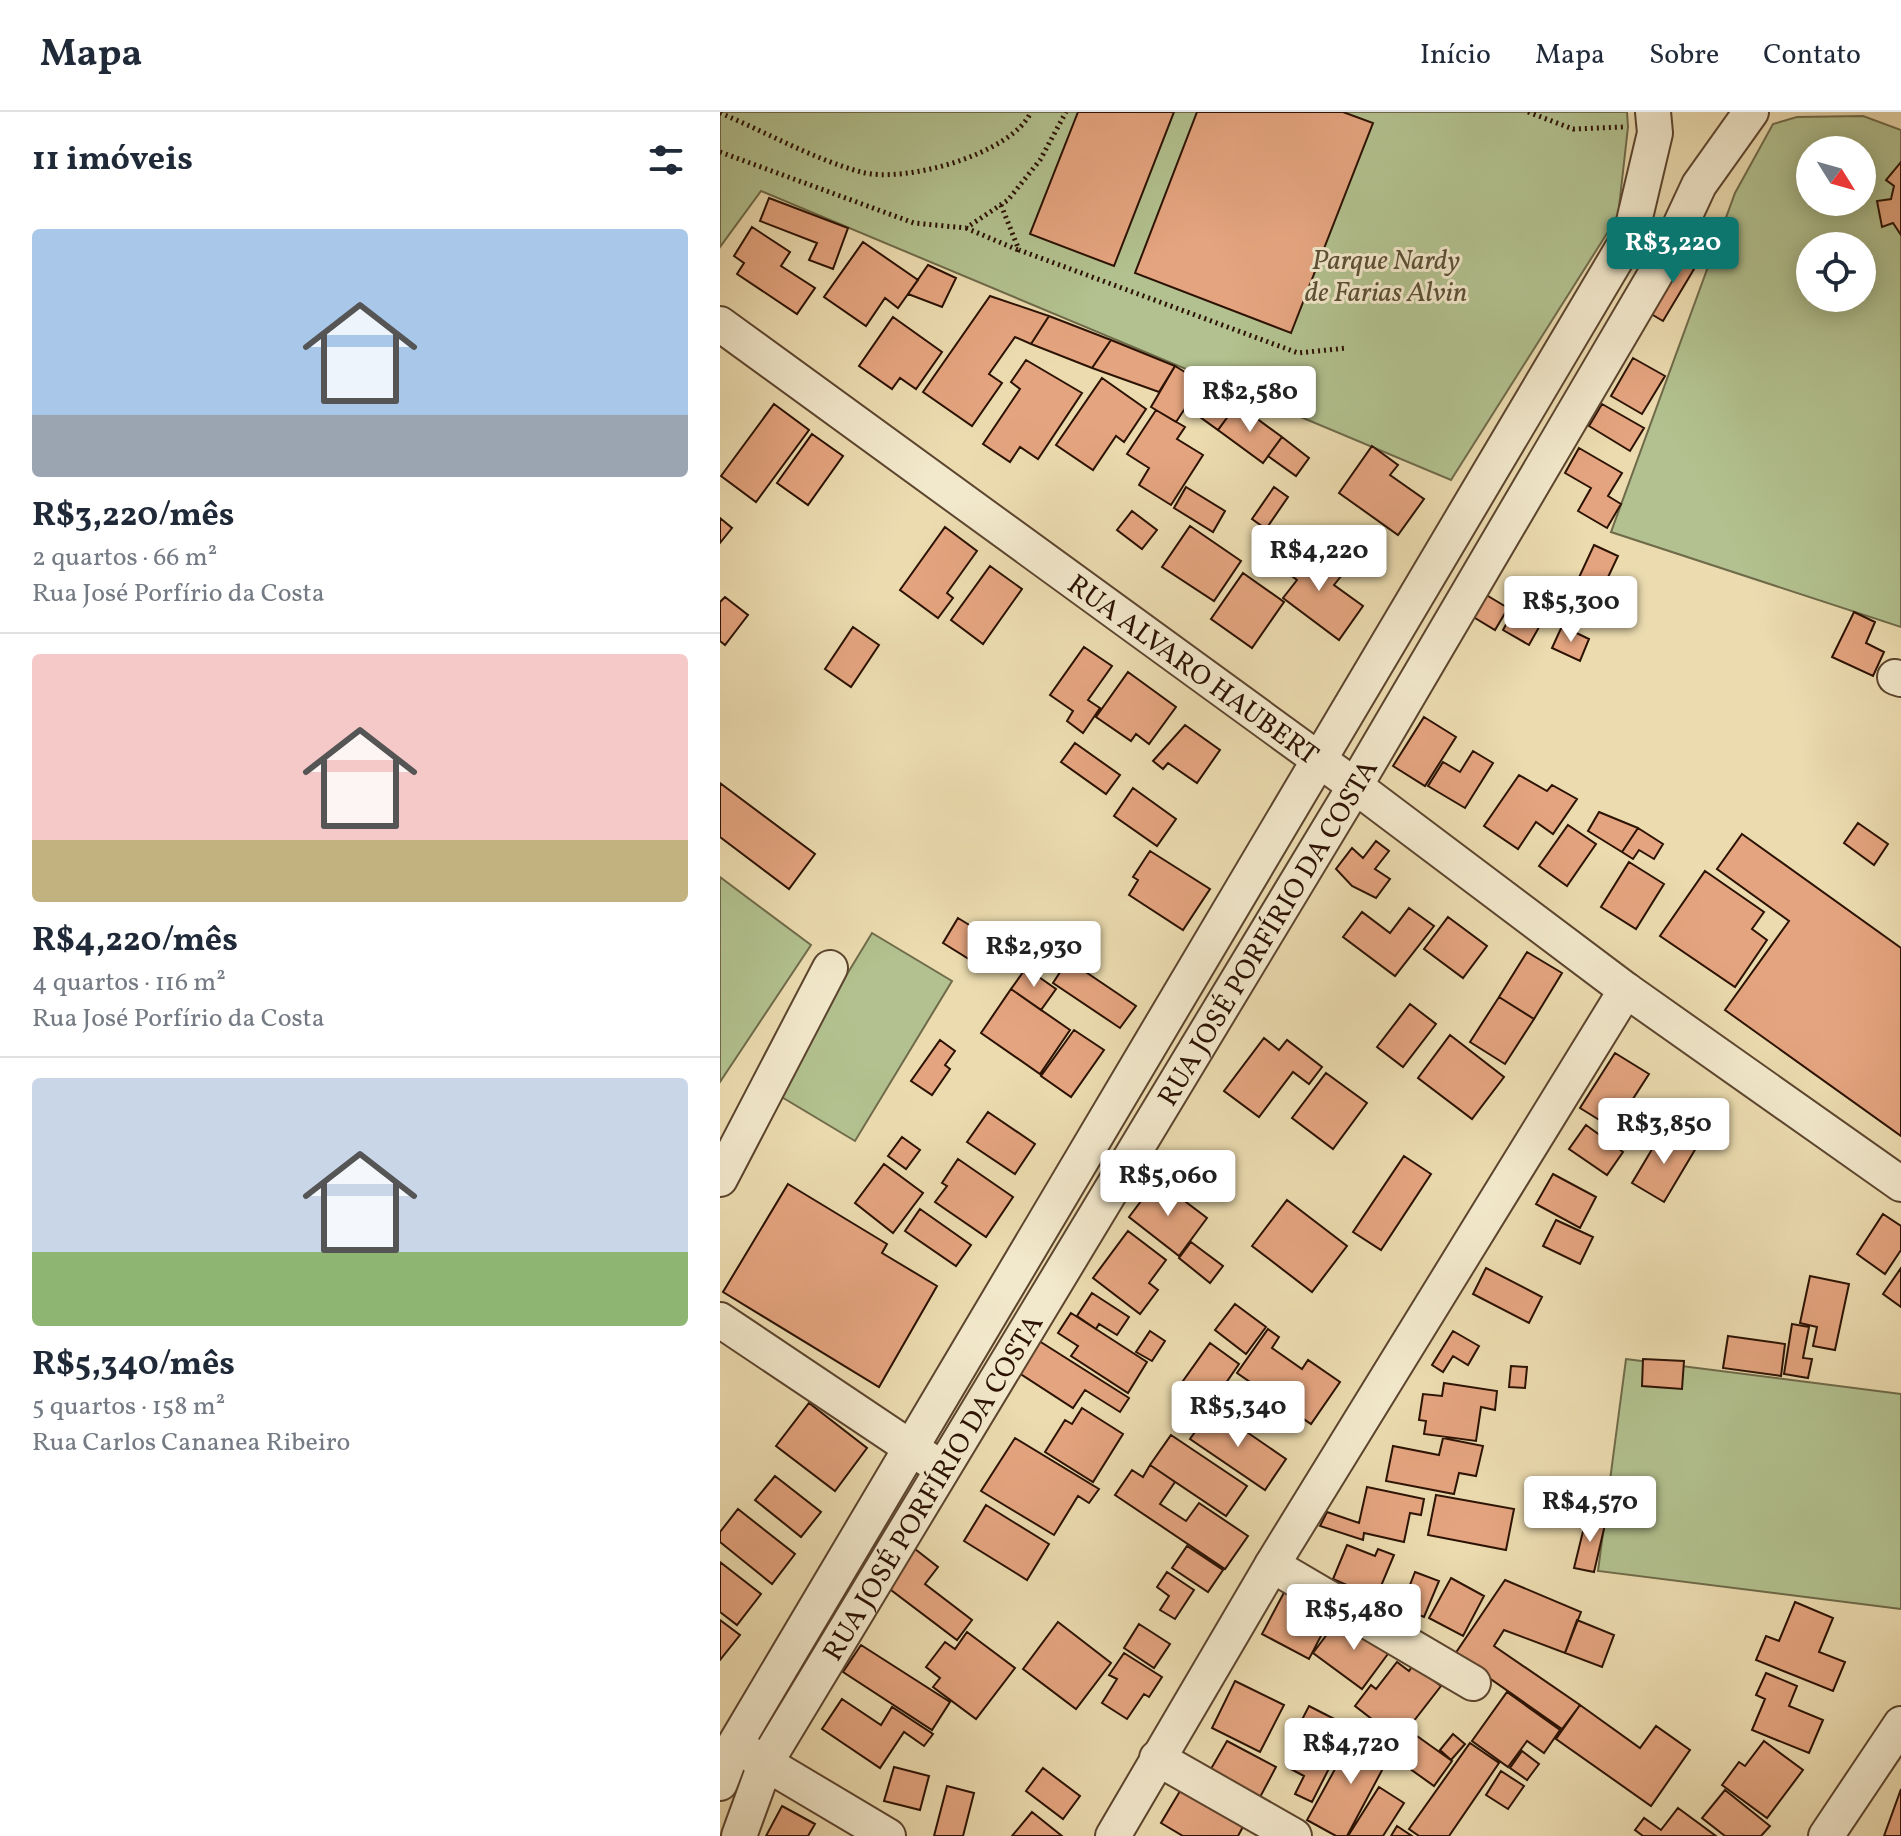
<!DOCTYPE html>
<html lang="pt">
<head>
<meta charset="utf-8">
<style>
  body { margin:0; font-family:Vollkorn,serif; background:#f2f2f3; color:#1f2937; height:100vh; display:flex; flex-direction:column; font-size:30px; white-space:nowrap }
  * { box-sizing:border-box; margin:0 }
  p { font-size:26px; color:#747a83 }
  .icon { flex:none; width:44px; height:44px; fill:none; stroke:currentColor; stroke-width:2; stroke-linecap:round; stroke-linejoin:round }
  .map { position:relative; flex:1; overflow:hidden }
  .details { display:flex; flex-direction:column; background:#fff; width:720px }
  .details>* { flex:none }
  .needle { width:52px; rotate:127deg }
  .tools { position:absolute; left:1076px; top:24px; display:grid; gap:16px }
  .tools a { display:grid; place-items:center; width:80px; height:80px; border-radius:50%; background:#fff; box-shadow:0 4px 20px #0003; font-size:40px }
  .price { position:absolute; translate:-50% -68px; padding:0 18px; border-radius:8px; background:#fff; color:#222; font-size:26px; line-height:52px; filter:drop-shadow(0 2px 4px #0008) }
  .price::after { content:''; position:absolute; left:50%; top:48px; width:24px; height:18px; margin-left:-12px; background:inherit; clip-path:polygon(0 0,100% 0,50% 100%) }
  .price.selected { background:#0f766e; color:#fff }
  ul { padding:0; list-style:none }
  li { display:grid; align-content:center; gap:16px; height:424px; padding:0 32px }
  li+li { border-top:2px solid #e0e1e3 }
  li span { display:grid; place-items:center; height:248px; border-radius:8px; color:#555 }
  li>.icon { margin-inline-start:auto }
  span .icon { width:144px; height:144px; fill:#fffc; stroke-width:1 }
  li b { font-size:34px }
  h2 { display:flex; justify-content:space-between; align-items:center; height:96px; padding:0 32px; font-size:34px }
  header { display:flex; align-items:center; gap:48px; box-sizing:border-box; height:112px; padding:0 40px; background:#fff; border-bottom:2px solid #e0e1e3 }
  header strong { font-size:38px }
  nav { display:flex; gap:44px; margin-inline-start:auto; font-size:28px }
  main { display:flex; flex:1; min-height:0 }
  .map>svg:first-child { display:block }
  .green { fill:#b2c18f; stroke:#6f6a49; stroke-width:2; fill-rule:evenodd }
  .building { fill:#e4a47f; stroke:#2c1203; stroke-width:2 }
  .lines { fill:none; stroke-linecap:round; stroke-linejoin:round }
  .minor-casing { stroke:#5c442e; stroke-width:38 }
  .path { stroke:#2c1203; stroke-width:5; stroke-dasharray:2 4; stroke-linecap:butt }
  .minor { stroke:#f2e8cb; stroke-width:34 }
  .labels { text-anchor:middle; stroke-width:6; stroke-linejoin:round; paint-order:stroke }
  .park-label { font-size:28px; font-style:italic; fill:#5b4f34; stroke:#f2e8cb }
  .street-label { font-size:28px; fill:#2c1203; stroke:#f2e8cb }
</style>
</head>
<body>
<header>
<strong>Mapa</strong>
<nav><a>Início</a><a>Mapa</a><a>Sobre</a><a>Contato</a></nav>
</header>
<main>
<section class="details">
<h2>11 imóveis<svg class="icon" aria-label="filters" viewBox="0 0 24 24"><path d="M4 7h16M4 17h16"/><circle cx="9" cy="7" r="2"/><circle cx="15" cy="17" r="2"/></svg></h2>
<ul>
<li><span style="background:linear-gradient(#a9c7e8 75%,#9aa5b1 0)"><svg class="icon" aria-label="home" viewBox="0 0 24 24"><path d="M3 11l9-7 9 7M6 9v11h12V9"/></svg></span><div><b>R$3,220/mês</b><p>2 quartos · 66 m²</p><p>Rua José Porfírio da Costa</p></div></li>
<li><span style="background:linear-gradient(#f6c9c9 75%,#c2b280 0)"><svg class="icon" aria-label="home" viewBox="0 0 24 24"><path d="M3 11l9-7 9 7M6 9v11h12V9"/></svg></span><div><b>R$4,220/mês</b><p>4 quartos · 116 m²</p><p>Rua José Porfírio da Costa</p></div></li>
<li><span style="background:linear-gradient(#c9d6e8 70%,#8fb573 0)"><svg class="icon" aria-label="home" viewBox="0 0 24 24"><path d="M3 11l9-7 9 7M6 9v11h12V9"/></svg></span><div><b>R$5,340/mês</b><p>5 quartos · 158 m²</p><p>Rua Carlos Cananea Ribeiro</p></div></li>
</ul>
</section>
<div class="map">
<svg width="1181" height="1724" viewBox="0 0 1181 1724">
  <rect width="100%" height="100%" fill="#ebdbaf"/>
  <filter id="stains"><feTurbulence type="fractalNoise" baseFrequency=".0025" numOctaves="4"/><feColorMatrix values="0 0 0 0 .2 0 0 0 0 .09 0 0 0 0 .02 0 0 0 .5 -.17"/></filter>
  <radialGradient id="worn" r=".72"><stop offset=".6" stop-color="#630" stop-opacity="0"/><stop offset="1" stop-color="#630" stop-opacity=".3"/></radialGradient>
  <path class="green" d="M0,0h907l1,15 -10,89 -167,264 -690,-289 -41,56z
    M1143,4l38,14v497l-290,-95 124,-339 38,-69 24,-7zM1090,38h52v52h-52zM1090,134h52v52h-52z
    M0,765l91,68 -91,137z
    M152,821l80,48 -97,160 -80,-48z
    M906,1247l275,35v215l-303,-38z"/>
  <path class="building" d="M358,0h96l-60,154 -84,-32z
    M477,0h146l30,11 -82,210 -156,-60z
    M1181,50v73l-8,-12 -11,4 -5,-26 14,-2 3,-13 -8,-6z
    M49,86l79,30 -15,41 -24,-9 8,-17 -57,-22z
    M32,115l38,25 -9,14 34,22 -18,26 -60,-40 7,-11 -10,-7z
    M143,130l55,38 -20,28 -13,-10 -19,28 -42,-29z
    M963,137l17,10 -37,62 -17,-10z
    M208,153l28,13 -14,29 -34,-13z
    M270,184l59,20 -18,28 -16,-7 -26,37 13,9 -30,43 -49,-34z
    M329,204l62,24 -19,28 -61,-24z
    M173,205l49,35 -26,37 -16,-11 -8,11 -33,-23z
    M391,228l64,26 -16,26 -67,-24z
    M913,246l32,18 -23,38 -31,-18z
    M306,248l56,33 -44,66 -18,-12 -10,15 -27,-18 37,-55 -9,-7z
    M455,254l62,38 -19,26 -32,-23 -10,15 -25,-15z
    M382,266l44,31 -22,33 -8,-6 -23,34 -37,-25z
    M54,292l35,26 -53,72 -35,-26z
    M517,292l45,33 -19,26 -45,-33z
    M882,292l42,24 -14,23 -41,-25z
    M436,298l29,17 -8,12 26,16 -32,50 -32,-20 10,-17 -22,-14z
    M92,322l31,22 -35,49 -31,-22z
    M562,325l27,21 -13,18 -28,-20z
    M652,334l26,19 -8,10 34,24 -26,36 -59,-42z
    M859,336l43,25 -14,23 13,8 -14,24 -29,-17 13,-23 -26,-15z
    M466,375l39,24 -12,21 -39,-24z
    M554,375l14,10 -22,32 -14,-10z
    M412,399l25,19 -15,19 -25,-19z
    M0,406l12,10 -12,15z
    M470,414l51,35 -27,40 -52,-34z
    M225,415l32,24 -30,42 6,5 -15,20 -38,-28z
    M579,432l43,31 -8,10 29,21 -24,34 -56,-42 14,-18 -16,-12z
    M874,433l24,11 -25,53 -24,-10z
    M270,454l32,23 -39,55 -32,-24z
    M523,461l41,29 -32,46 -41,-29z
    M806,477l26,15 -23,41 -26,-15z
    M763,481l25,15 -13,22 -25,-15z
    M5,485l23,18 -23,30 -5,-4v-39z
    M1134,500l21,10 -9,21 18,9 -11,24 -41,-19z
    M842,514l27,13 -9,22 -28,-13z
    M133,515l26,18 -28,42 -26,-18z
    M364,535l28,19 -24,34 12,8 -17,25 -16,-12 6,-10 -23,-16z
    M408,560l48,35 -27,37 -13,-10 -5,7 -35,-24z
    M704,605l32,20 -31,49 -32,-20z
    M465,613l35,25 -23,33 -29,-20 -5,6 -10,-8z
    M355,631l45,32 -14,19 -45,-32z
    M753,639l20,12 -28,45 -37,-22 15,-24 17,10z
    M799,663l28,16 5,-6 25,14 -24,35 -17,-12 -18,27 -34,-23z
    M0,671l95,71 -26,35 -69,-52z
    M413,676l43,31 -19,27 -43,-30z
    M879,700l39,16 -16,24 -34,-21z
    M1138,711l30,21 -14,21 -30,-22z
    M848,713l28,19 -29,42 -28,-20z
    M918,716l25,16 -9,15 -15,-9 -6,9 -11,-7z
    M1022,722l159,114v188l-176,-126 64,-89 -72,-52z
    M656,729l13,10 -14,18 15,10 -14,19 -24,-12 -16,-17 16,-21 11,10z
    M430,739l60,38 -27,41 -54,-35 9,-15 -5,-3z
    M909,750l35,22 -28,45 -35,-22z
    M985,759l59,41 -12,17 15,11 -32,47 -75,-51z
    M689,796l25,18 -39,50 -52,-39 19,-25 28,21z
    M728,805l39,29 -24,32 -39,-29z
    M238,806l34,21 -15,25 -34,-21z
    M807,840l35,21 -28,46 -35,-22z
    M348,848l68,46 -16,22 -67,-45z
    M306,856l30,21 -15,21 -30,-21z
    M291,877l59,41 -30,44 -59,-41z
    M779,885l35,22 -29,45 -35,-22z
    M690,892l26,20 -33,43 -26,-20z
    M354,918l30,20 -33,47 -30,-21z
    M730,923l54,42 -32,42 -54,-41z
    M544,926l15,12 8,-10 35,27 -13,17 -16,-12 -34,45 -35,-26z
    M220,928l15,11 -10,14 5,4 -18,26 -21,-14z
    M895,941l34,21 -18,28 14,8 -18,27 -47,-29z
    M606,961l41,30 -34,46 -41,-31z
    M268,1000l47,32 -20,30 -48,-32z
    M866,1013l37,27 -16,23 -38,-26z
    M944,1017l32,19 -32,54 -32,-19z
    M182,1025l18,13 -14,19 -18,-13z
    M684,1044l27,18 -50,76 -28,-18z
    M238,1047l55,38 -27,40 -51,-35 12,-16 -5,-3z
    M164,1052l39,29 -30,40 -38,-30z
    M833,1062l43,23 -16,31 -44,-24z
    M437,1068l50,38 -28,38 -50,-39z
    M68,1072l99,60 -5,9 55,33 -58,101 -156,-95z
    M567,1088l60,46 -35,46 -60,-46z
    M200,1097l51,36 -15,21 -51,-35z
    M1163,1102l18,12v24l-16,24 -28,-20z
    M836,1108l37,17 -13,27 -37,-18z
    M408,1119l38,29 -17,23 9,7 -18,24 -47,-36z
    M471,1130l32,24 -13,17 -31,-25z
    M766,1156l56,29 -13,26 -56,-29z
    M1181,1156v39l-18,-13z
    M1090,1164l39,8 -14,66 -22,-4 4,-19 -17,-4z
    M372,1181l37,24 -12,18 -18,-11 -3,5 -19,-13z
    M515,1192l31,23 -20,27 -31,-24z
    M351,1201l76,49 -19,31 -57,-37 7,-10 -20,-13z
    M1072,1212l17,3 -6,31 9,1 -4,19 -24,-4z
    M548,1217l11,8 -7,11 30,21 6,-9 32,22 -29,42 -74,-51z
    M430,1219l15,10 -13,20 -16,-9z
    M733,1219l26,15 -11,19 -15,-9 -10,16 -11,-7z
    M1008,1224l57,8 -4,32 -58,-8z
    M316,1227l93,59 -9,14 -35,-22 -12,18 -57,-37z
    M490,1231l29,21 -31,45 -30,-21z
    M923,1247l41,2 -2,28 -40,-3z
    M791,1254l16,1 -2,21 -16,-1z
    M724,1271l53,8 -2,19 -14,-3 -5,34 -52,-7 2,-13 -7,-1 4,-26 19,2z
    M89,1291l58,45 -32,43 -59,-45z
    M362,1296l41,26 -30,48 -48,-30 20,-32 7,4z
    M492,1296l74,51 -21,31 -75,-51z
    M451,1323l76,51 -21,30 -76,-51z
    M295,1326l84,51 -10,14 -11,-7 -24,39 -73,-44z
    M723,1326l40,8 -7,30 -17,-3 -5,21 -68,-13 7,-35 46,9z
    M430,1353l25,17 -15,22 26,17 13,-18 49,33 -23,33 -110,-74 17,-25 11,7z
    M55,1364l46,36 -20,25 -46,-37z
    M647,1375l57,12 -3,16 -11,-2 -6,29 -40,-9 -1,7 -43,-14 7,-14 32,11z
    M716,1383l78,14 -8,41 -78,-15z
    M266,1393l63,39 -22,36 -63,-39z
    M18,1397l57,45 -23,30 -52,-42v-10z
    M867,1403l19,5 -12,52 -20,-4z
    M627,1433l28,11 3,-7 16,6 -18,43 -43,-19z
    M467,1434l36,24 -15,22 -36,-24z
    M195,1437l23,18 -13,17 47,36 -15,20 -70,-53z
    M0,1450l41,32 -24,31 -17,-13z
    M447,1460l27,18 -19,29 -15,-9 9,-14 -12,-9z
    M695,1460l24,9 -15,36 -23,-9z
    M731,1466l33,18 -21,40 -34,-18z
    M785,1468l76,32 -16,41 -61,-23 -10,16 86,59 -18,24 -107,-75z
    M568,1473l47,24 -26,50 -47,-25z
    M1075,1490l38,16 -14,34 26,10 -12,29 -77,-31 10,-24 13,5z
    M634,1506l39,29 -31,42 -49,-36 21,-28 10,7z
    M0,1508l20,15 -20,25z
    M857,1508l37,15 -12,32 -37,-14z
    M338,1510l53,41 -35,46 -53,-40z
    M419,1512l31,20 -16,24 -30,-20z
    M247,1520l48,36 -39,51 -43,-32 7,-9 -14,-11 19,-25 10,7z
    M141,1533l89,57 -18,28 -89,-58z
    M404,1541l38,24 -13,20 -5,-3 -17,25 -25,-16 15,-24 -8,-4z
    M677,1550l12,9 4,-6 28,21 -42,54 -44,-34 16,-21 5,4z
    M1046,1561l31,13 -8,20 34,14 -14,33 -57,-23 13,-31 -9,-4z
    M515,1569l49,24 -24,47 -48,-24z
    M787,1580l53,38 -16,23 -17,-12 -19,26 -36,-26z
    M122,1587l39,26 11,-18 41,27 -9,12 -20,-14 -24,36 -58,-39z
    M860,1593l60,43 16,-22 34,24 -39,56 -95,-67z
    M589,1594l41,21 -38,75 -17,-8 9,-18 -15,-8 8,-16 15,8 5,-9 -25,-12z
    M660,1621l17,9 -50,94h-11l-29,-16 44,-80 20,11z
    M733,1622l12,10 -14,16 -11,-10z
    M697,1624l35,25 -18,25 -35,-25z
    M507,1629l49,26 -18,34 -50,-27z
    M1044,1629l39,29 -36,48 -45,-33 17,-23 6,4z
    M750,1631l29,20 -50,73h-30l-10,-7z
    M802,1639l17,13 -12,16 -17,-12z
    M174,1655l35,9 -9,34 -36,-9z
    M323,1656l37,28 -17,23 -37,-28z
    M781,1659l23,15 -16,23 -22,-14z
    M227,1674l27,7 -11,43h-29z
    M463,1674l62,37 -7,13h-55l-22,-13z
    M659,1675l25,16 -21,33h-35z
    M1181,1677v47h-17z
    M1005,1678l45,36 -9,10h-36l-23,-18z
    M62,1694l33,18 -7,12h-42z
    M958,1696l38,28h-73l-8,-6 9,-12 17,12z
    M312,1700l30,24h-50z
    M677,1714l15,10h-21z"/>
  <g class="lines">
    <g class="minor-casing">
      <g id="minor">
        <path id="s1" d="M0,212l635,462 271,204 275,194"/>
        <path d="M1175,565l6,2"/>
        <path d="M0,1067l110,-211"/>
        <path d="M0,1208l209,140"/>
        <path d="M552,1453l201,118"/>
        <path d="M25,1639l143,85"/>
        <path d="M437,1646l137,78"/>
        <path d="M0,1671l14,-37 897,-1512 24,-101 -2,-21"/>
        <path id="s2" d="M19,1724l27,-74 589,-976 310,-528 34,-73 52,-73"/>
        <path d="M393,1724l159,-271 354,-575"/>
        <path d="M1106,1724l75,-112"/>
      </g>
    </g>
    <path class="path" d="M808,0l45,17 51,-2
      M0,1c46,19 93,46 141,59 43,12 151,-18 170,-60
      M0,40l194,71 52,5 42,-28 32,-40 26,-48
      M281,93l18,45 279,103 49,-5
      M246,116l52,22"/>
    <use href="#minor" class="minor"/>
  </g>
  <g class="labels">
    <g class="park-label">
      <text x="666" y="157">Parque Nardy<tspan x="666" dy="32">de Farias Alvin</tspan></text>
    </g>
    <g class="street-label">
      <text dy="10" stroke="none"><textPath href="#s1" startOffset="586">RUA ALVARO HAUBERT</textPath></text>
      <text dy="10" stroke="none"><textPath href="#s2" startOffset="1048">RUA JOSÉ PORFÍRIO DA COSTA</textPath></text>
      <text dy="10" stroke="none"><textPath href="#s2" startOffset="400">RUA JOSÉ PORFÍRIO DA COSTA</textPath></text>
    </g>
  </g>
  <rect width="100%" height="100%" filter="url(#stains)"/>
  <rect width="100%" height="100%" fill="url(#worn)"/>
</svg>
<div class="tools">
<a><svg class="needle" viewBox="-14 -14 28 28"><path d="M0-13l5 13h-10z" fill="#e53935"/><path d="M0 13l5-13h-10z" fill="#747a83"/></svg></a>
<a><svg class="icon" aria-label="locate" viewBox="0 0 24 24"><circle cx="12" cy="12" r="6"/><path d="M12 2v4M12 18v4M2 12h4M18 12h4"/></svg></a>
</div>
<b class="price selected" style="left:953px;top:173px">R$3,220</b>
<b class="price" style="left:530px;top:322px">R$2,580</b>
<b class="price" style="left:599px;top:481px">R$4,220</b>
<b class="price" style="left:851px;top:532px">R$5,300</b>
<b class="price" style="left:314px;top:877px">R$2,930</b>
<b class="price" style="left:944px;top:1054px">R$3,850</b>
<b class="price" style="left:448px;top:1106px">R$5,060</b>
<b class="price" style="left:518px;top:1337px">R$5,340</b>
<b class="price" style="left:870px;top:1432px">R$4,570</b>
<b class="price" style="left:634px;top:1540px">R$5,480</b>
<b class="price" style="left:631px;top:1674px">R$4,720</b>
</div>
</main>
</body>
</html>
